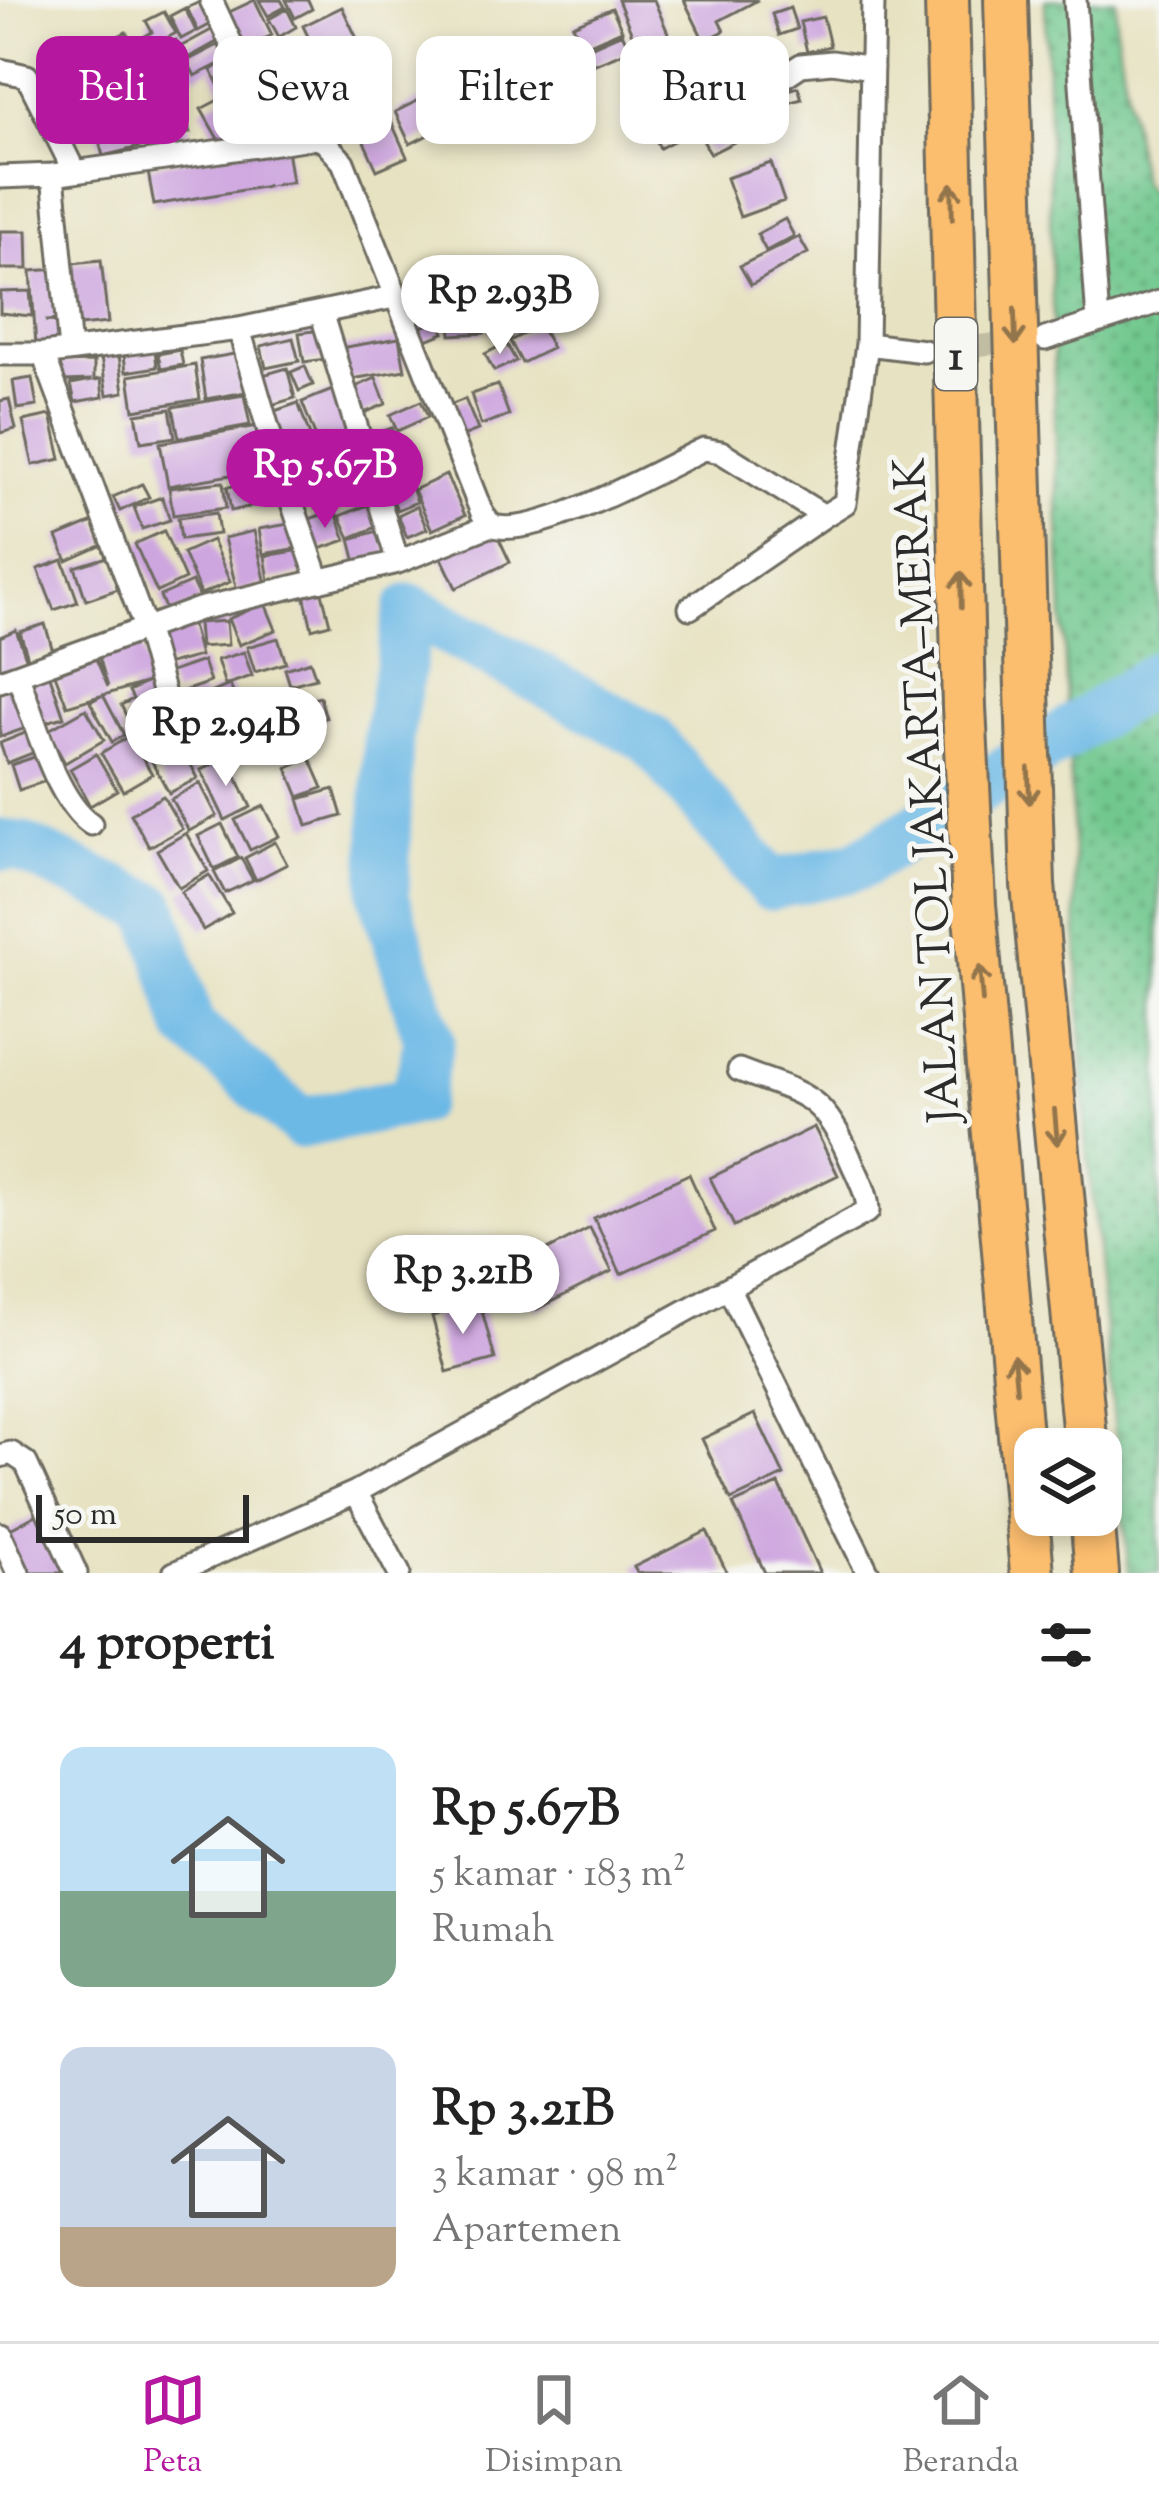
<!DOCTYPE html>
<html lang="id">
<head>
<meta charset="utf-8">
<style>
  body { margin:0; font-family:"Sorts Mill Goudy",serif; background:#f2f2f2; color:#222; height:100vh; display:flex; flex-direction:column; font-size:45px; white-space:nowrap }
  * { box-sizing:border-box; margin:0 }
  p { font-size:39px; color:#767676 }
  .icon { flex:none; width:66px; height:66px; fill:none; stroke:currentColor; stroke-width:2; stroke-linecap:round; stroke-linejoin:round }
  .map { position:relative; height:1573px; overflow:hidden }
  .sheet { display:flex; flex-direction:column; background:#fff; flex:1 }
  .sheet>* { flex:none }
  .top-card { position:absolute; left:36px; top:36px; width:1089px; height:108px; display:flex; gap:24px }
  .buttons { position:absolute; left:1014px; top:1428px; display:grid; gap:24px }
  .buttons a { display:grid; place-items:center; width:108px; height:108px; border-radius:24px; background:#fff; box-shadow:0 6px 18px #0003; font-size:60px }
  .scale { position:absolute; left:36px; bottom:30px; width:213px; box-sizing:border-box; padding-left:12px; border:6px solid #2b2b2b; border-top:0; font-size:33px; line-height:42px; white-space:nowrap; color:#2b2b2b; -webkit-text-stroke:9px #f6f6f2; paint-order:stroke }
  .price { position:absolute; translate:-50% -102px; padding:0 27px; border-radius:42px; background:#fff; color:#222; font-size:39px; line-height:78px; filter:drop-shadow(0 3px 6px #0008) }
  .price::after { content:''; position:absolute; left:50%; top:72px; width:36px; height:27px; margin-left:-18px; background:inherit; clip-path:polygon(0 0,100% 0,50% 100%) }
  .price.active { background:#b5179e; color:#fff }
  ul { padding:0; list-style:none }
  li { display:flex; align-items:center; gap:36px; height:300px; padding:0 60px }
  li span { display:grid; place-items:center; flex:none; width:336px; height:240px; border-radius:24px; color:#555 }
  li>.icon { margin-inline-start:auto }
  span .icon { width:144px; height:144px; fill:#fffc; stroke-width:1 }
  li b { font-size:51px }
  h2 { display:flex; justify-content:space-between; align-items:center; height:144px; padding:0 60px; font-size:51px }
  .pill { padding:0 42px; border-radius:24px; background:#fff; box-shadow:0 6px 18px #0003; font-size:42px; line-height:108px }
  .pill.active { background:#b5179e; color:#fff }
  .tab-bar { display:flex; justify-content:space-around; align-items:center; height:168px; border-top:3px solid #e0e0e0; background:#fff; font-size:33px; color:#767676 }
  .tab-bar a { display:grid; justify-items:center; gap:6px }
  .tab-bar .active { color:#b5179e }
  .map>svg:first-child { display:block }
  .grass { fill:url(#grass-dots); stroke:#4e7a5c; stroke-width:3 }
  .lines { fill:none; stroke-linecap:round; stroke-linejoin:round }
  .river { stroke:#6db9e6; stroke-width:51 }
  .building { fill:#cea6df }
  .minor-tunnel { stroke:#c1bda3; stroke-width:21; stroke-dasharray:21 10; stroke-linecap:butt }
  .minor-casing { stroke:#6d6b60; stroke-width:27 }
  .motorway-casing { stroke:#6d6b60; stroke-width:48 }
  .minor { stroke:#fff; stroke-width:21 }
  .motorway { stroke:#fbbd6e; stroke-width:42 }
  .oneway { stroke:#93744c }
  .labels { text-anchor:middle; stroke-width:10; stroke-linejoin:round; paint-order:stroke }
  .shield { fill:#f6f6f2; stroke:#686867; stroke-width:3 }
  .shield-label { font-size:42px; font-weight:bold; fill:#2b2b2b }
  .street-label { font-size:45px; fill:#2b2b2b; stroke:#f6f6f2 }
</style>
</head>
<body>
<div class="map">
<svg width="1159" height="1573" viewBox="0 0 1159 1573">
  <defs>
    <pattern id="grass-dots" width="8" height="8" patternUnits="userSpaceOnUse" patternTransform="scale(3)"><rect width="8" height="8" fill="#71c88e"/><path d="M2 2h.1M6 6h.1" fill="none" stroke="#5da374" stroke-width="1.8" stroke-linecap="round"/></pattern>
  </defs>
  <rect width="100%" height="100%" fill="#f6f6f2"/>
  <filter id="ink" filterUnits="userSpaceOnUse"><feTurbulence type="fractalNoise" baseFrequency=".00833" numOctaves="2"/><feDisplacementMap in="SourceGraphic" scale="24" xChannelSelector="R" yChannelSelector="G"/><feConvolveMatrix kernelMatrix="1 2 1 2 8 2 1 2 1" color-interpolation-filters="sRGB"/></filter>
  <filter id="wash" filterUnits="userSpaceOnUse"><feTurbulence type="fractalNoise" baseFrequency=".004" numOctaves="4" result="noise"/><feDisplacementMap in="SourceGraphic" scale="48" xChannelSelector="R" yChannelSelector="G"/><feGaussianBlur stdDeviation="2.7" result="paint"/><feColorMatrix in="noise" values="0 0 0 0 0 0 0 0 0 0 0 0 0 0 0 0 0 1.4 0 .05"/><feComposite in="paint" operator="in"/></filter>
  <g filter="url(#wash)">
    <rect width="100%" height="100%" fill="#e7e2c1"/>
    <path class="grass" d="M1045,0h71v28l25,153 18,22v1370h-30l-43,-436 -30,-682z"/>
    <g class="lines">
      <path class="river" d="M0,845l21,2 132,61 37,119 111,96 115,-23 13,-60 -45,-144 4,-159 22,-128 239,129 122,147 88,-20 300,-190"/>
    </g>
    <g id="blocks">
      <path class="building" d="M255,0l17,35 -33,16 -18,-35z
        M259,0h22l4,7 -17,9z
        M286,0h22l4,9 -17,9z
        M618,0h36l16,38 -31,13z
        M684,0h74l-39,21 5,10 -20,10z
        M202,1l11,22 -15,8 -11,-23z
        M342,7l46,97 -39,18 -46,-96z
        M185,8l11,23 -15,8 -11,-23z
        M612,8l10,22 -39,17 -10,-22z
        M790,8l7,21 -18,6 -7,-21z
        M287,9l9,18 -17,10 -10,-18z
        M164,12l12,21 -20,11 12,23 -16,8 -16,-34 16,-9 -6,-11z
        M823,17l7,29 -23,6 -7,-30z
        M217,27l7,11 -36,20 -4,-7 -16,8 -5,-12 13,-7 4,7z
        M126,32l21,41 -29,15 -21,-41z
        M622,33l8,17 -40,16 -7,-16z
        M226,41l8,17 21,-11 14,29 -44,22 -14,-28 14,-9 -30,15 -8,-15z
        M723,42l22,41 -23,12 -22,-41z
        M754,46l11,20 -12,7 -11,-21z
        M668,49l16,33 -26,12 -16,-33z
        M105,72l18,40 -36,15 -17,-39z
        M61,73l20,43 -23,10 -20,-42z
        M276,86l16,31 -43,23 -17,-31z
        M798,87l4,12 -27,8 -3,-12z
        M180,91l10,42 -33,8 -11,-42z
        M222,98l20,36 -20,12 -21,-37z
        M423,98l15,32 -28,14 -15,-32z
        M663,104l18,33 -21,11 -18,-32z
        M731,108l15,28 -36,18 -14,-28z
        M387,112l20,45 -30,13 -20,-44z
        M133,120l7,27 -37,9 -7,-26z
        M286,143l6,39 -138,23 -7,-39z
        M771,163l13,38 -44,16 -14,-39z
        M785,219l9,17 -28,15 -9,-17z
        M0,231h27l1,38h-28z
        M799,237l9,16 -57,32 -11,-19z
        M101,260l7,63 -39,4 -6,-63z
        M59,269l5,51 -19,1 18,1 2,21 -29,3 -5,-75z
        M30,291l2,25 -32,-3v-21z
        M481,303l3,30 -33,2 -2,-30z
        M515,308l2,23 -26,3 -3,-22z
        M439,320l5,13 -25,10 -5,-13z
        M540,325l12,23 -30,15 -12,-22z
        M321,330l4,29 -21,3 -5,-29z
        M293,338l6,23 -33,7 -5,-22z
        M399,338l6,32 -59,10 -6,-32z
        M506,343l10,18 -22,10 -9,-17z
        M155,350l2,17 -31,5 -2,-17z
        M180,350l3,15 -22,4 -3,-15z
        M240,353l6,39 -40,7 -6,-39z
        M119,355l5,37 -17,3 -6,-38z
        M94,362v18l7,-1 2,18 -28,5 -4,-18 21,-4 -31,1 -1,-18z
        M195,365l5,34 -66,11 -5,-34z
        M305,366l8,19 -14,6 -8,-19z
        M287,368l8,30 -30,9 -9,-30z
        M32,378l5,28 -20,3 -4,-28z
        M376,378l10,26 -27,11 -10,-25z
        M498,385l11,30 -28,10 -10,-31z
        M335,389l18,47 -33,12 -18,-46z
        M244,395l6,30 -71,13 -6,-31z
        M9,399l7,30 -16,4v-32z
        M465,399l13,31 -18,7 -13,-31z
        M421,401l7,16 -31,14 -7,-16z
        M298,403l17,46 -33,11 -16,-46z
        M170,409l5,28 -34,5 -5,-28z
        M51,415l10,44 -28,6 -10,-44z
        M263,425l7,43 -102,18 -8,-43z
        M392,428l8,22 -27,10 -9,-22z
        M347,441l7,19 -27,10 -7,-20z
        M316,451l9,22 -32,12 -8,-22z
        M402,453l9,24 -28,11 -9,-25z
        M349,469l8,24 -42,14 -8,-24z
        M277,474l4,28 -29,4 -4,-28z
        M446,475l19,40 -33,15 -18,-40z
        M223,482l3,26 -53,7 -4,-27z
        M410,482l7,20 -20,8 -8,-20z
        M142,484l7,13 -29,14 -7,-14z
        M244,484l5,23 -18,4 -4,-24z
        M162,497l8,23 -28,9 -8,-22z
        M375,502l9,22 -34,14 -10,-22z
        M417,506l10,23 -20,8 -9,-22z
        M335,510l11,30 -32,11 -10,-30z
        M216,513l3,21 -38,5 -3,-21z
        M98,520l9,23 -40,18 -10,-24z
        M295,523l4,25 -36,6 -4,-25z
        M493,526l17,36 -54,26 -17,-36z
        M381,530l7,24 -32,9 -6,-24z
        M164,531l21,48 -28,13 -22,-48z
        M254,531l12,53 -29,7 -13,-53z
        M212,540l18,42 -29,12 -18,-41z
        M301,550l5,24 -37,6 -4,-24z
        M110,556l11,32 -35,12 -11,-33z
        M63,560l15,42 -24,8 -16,-41z
        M192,582l9,19 -33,15 -8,-20z
        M321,589l9,35 -18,5 -8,-35z
        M265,603l11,27 -37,15 -11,-26z
        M226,621l2,24 -28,2 -2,-24z
        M45,624l8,27 -25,7 -8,-26z
        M192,625l8,31 -38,10 -8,-32z
        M16,630l12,33 -28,10v-36z
        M278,638l8,25 -31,9 -8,-25z
        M140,642l11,39 -84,25 -12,-32 41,-15 12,28 -10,-34z
        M244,652l8,24 -27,9 -8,-25z
        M203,661l7,21 -37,13 -8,-21z
        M310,661l6,17 -26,7 -5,-16z
        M48,670l16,47 -24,7 -15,-46z
        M17,682l15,44 -32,11v-49z
        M148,682l17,32 -32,16 -12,-25 12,-6 -4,-8z
        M230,685l8,20 -24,9 -7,-20z
        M201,692l9,23 -32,13 -10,-23z
        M103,695l21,40 -12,7 -22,-40z
        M320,697l6,21 -51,13 -5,-21z
        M86,709l18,31 -39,23 -18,-32z
        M243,710l11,29 -60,22 -11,-28z
        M35,729l8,20 -36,14 -7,-20z
        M130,736l22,38 -29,17 -22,-38z
        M178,741l20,37 -29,15 -20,-37z
        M46,753l9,25 -36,12 -8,-25z
        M96,754l21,36 -27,16 -20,-37z
        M227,757l24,50 -26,13 -24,-50z
        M310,758l13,30 -24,9 -12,-29z
        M200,783l17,33 -28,15 -18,-32z
        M334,789l8,27 -35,10 -8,-27z
        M163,796l19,33 -33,18 -18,-33z
        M264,806l15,30 -29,14 -15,-30z
        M222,824l16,33 -24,12 -16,-33z
        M186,833l22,38 -29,17 -22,-38z
        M275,842l12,22 -31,16 -11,-22z
        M241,858l12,22 -28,13 -11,-21z
        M209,875l23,38 -29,17 -22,-38z
        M814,1127l24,48 -104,51 -24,-48z
        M689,1174l26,57 -94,43 -27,-56z
        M590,1228l22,43 -75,38 -22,-42z
        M480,1303l15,56 -48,13 -15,-56z
        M755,1414l29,61 -53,25 -29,-61z
        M779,1484l41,89h-55l-32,-69z
        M40,1513l33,60h-51l-21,-39z
        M707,1531l20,42h-90l-3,-6z"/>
    </g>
  </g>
  <g filter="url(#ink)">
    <use href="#blocks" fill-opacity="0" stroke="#6d6b60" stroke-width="3"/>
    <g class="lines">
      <path class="minor-tunnel" d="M948,349l71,-8"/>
      <g class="minor-casing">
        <path id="minor" d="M211,0l24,52
          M1075,0l23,321
          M0,70l27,6 47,95
          M689,115l88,-34 24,-16 31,-3 40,6
          M53,175l258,-37 12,2 20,22 139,351 9,12
          M0,177l53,-2 17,175
          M321,312l77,250
          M239,329l38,130 42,122
          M1045,339l114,-37
          M867,344l57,7
          M0,354h43l103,276 29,104
          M43,354l196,-25 155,-32
          M690,608l134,-92
          M18,676c16,41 37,124 73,148
          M0,681l199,-72 199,-47 93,-37c42,17 170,-56 213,-76l17,3 103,64 21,-13 22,-159 6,-344
          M729,1289l139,284
          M0,1456l11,-3 15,10 50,110
          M356,1492l43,81
          M0,1534l18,39
          M174,1573l182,-81 512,-281c0,-18 -11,-36 -18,-53 -29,-67 -47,-63 -111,-88"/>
      </g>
      <g class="motorway-casing">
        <path id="motorway" d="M947,0l17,707 10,197 58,669
          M1006,0l27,885 53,564
          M1092,1515l5,58"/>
      </g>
      <use href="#minor" class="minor"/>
      <use href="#motorway" class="motorway"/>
    </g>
    <defs><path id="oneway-shaft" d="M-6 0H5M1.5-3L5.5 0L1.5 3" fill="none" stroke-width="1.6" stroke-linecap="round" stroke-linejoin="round" transform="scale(3)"/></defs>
    <g class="oneway">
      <use href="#oneway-shaft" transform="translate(952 201) rotate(-91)"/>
      <use href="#oneway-shaft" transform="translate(1015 327) rotate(88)"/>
      <use href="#oneway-shaft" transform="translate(961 590) rotate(-91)"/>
      <use href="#oneway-shaft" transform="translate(1029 786) rotate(88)"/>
      <use href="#oneway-shaft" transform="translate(981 984) rotate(-95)"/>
      <use href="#oneway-shaft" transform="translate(1056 1127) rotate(85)"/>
      <use href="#oneway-shaft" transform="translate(1015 1373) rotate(-95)"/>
    </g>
  </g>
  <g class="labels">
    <rect class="shield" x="935" y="318" width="42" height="72" rx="9"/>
    <g class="shield-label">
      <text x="956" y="369">1</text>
    </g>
    <g class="street-label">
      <text transform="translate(925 790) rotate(-93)" y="16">JALAN TOL JAKARTA–MERAK</text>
    </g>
  </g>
</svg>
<div class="buttons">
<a><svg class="icon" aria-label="layers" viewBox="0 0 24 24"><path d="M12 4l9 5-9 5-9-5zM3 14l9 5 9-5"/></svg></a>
</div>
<div class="scale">50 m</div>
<b class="price" style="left:500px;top:357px">Rp 2.93B</b>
<b class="price active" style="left:325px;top:531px">Rp 5.67B</b>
<b class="price" style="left:226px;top:789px">Rp 2.94B</b>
<b class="price" style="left:463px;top:1337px">Rp 3.21B</b>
<div class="top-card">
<a class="pill active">Beli</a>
<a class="pill">Sewa</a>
<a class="pill">Filter</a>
<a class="pill">Baru</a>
</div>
</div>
<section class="sheet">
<h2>4 properti<svg class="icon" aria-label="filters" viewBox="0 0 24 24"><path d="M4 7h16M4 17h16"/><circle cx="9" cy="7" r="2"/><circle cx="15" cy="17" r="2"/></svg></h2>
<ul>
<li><span style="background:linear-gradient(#bfe0f5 60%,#7fa58c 0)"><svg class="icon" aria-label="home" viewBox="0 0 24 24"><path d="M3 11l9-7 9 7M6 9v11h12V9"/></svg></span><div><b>Rp 5.67B</b><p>5 kamar · 183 m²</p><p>Rumah</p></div></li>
<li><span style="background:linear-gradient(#c9d6e8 75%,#b9a48a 0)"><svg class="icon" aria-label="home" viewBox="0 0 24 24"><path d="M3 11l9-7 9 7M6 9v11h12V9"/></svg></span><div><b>Rp 3.21B</b><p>3 kamar · 98 m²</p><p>Apartemen</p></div></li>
</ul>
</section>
<nav class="tab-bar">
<a class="active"><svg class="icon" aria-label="map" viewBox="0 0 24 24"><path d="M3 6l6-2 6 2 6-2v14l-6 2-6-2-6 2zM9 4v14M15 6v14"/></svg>Peta</a>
<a><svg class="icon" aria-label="saved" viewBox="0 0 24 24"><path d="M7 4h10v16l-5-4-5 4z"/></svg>Disimpan</a>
<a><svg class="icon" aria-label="home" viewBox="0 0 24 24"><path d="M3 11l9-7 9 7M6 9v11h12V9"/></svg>Beranda</a>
</nav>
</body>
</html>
